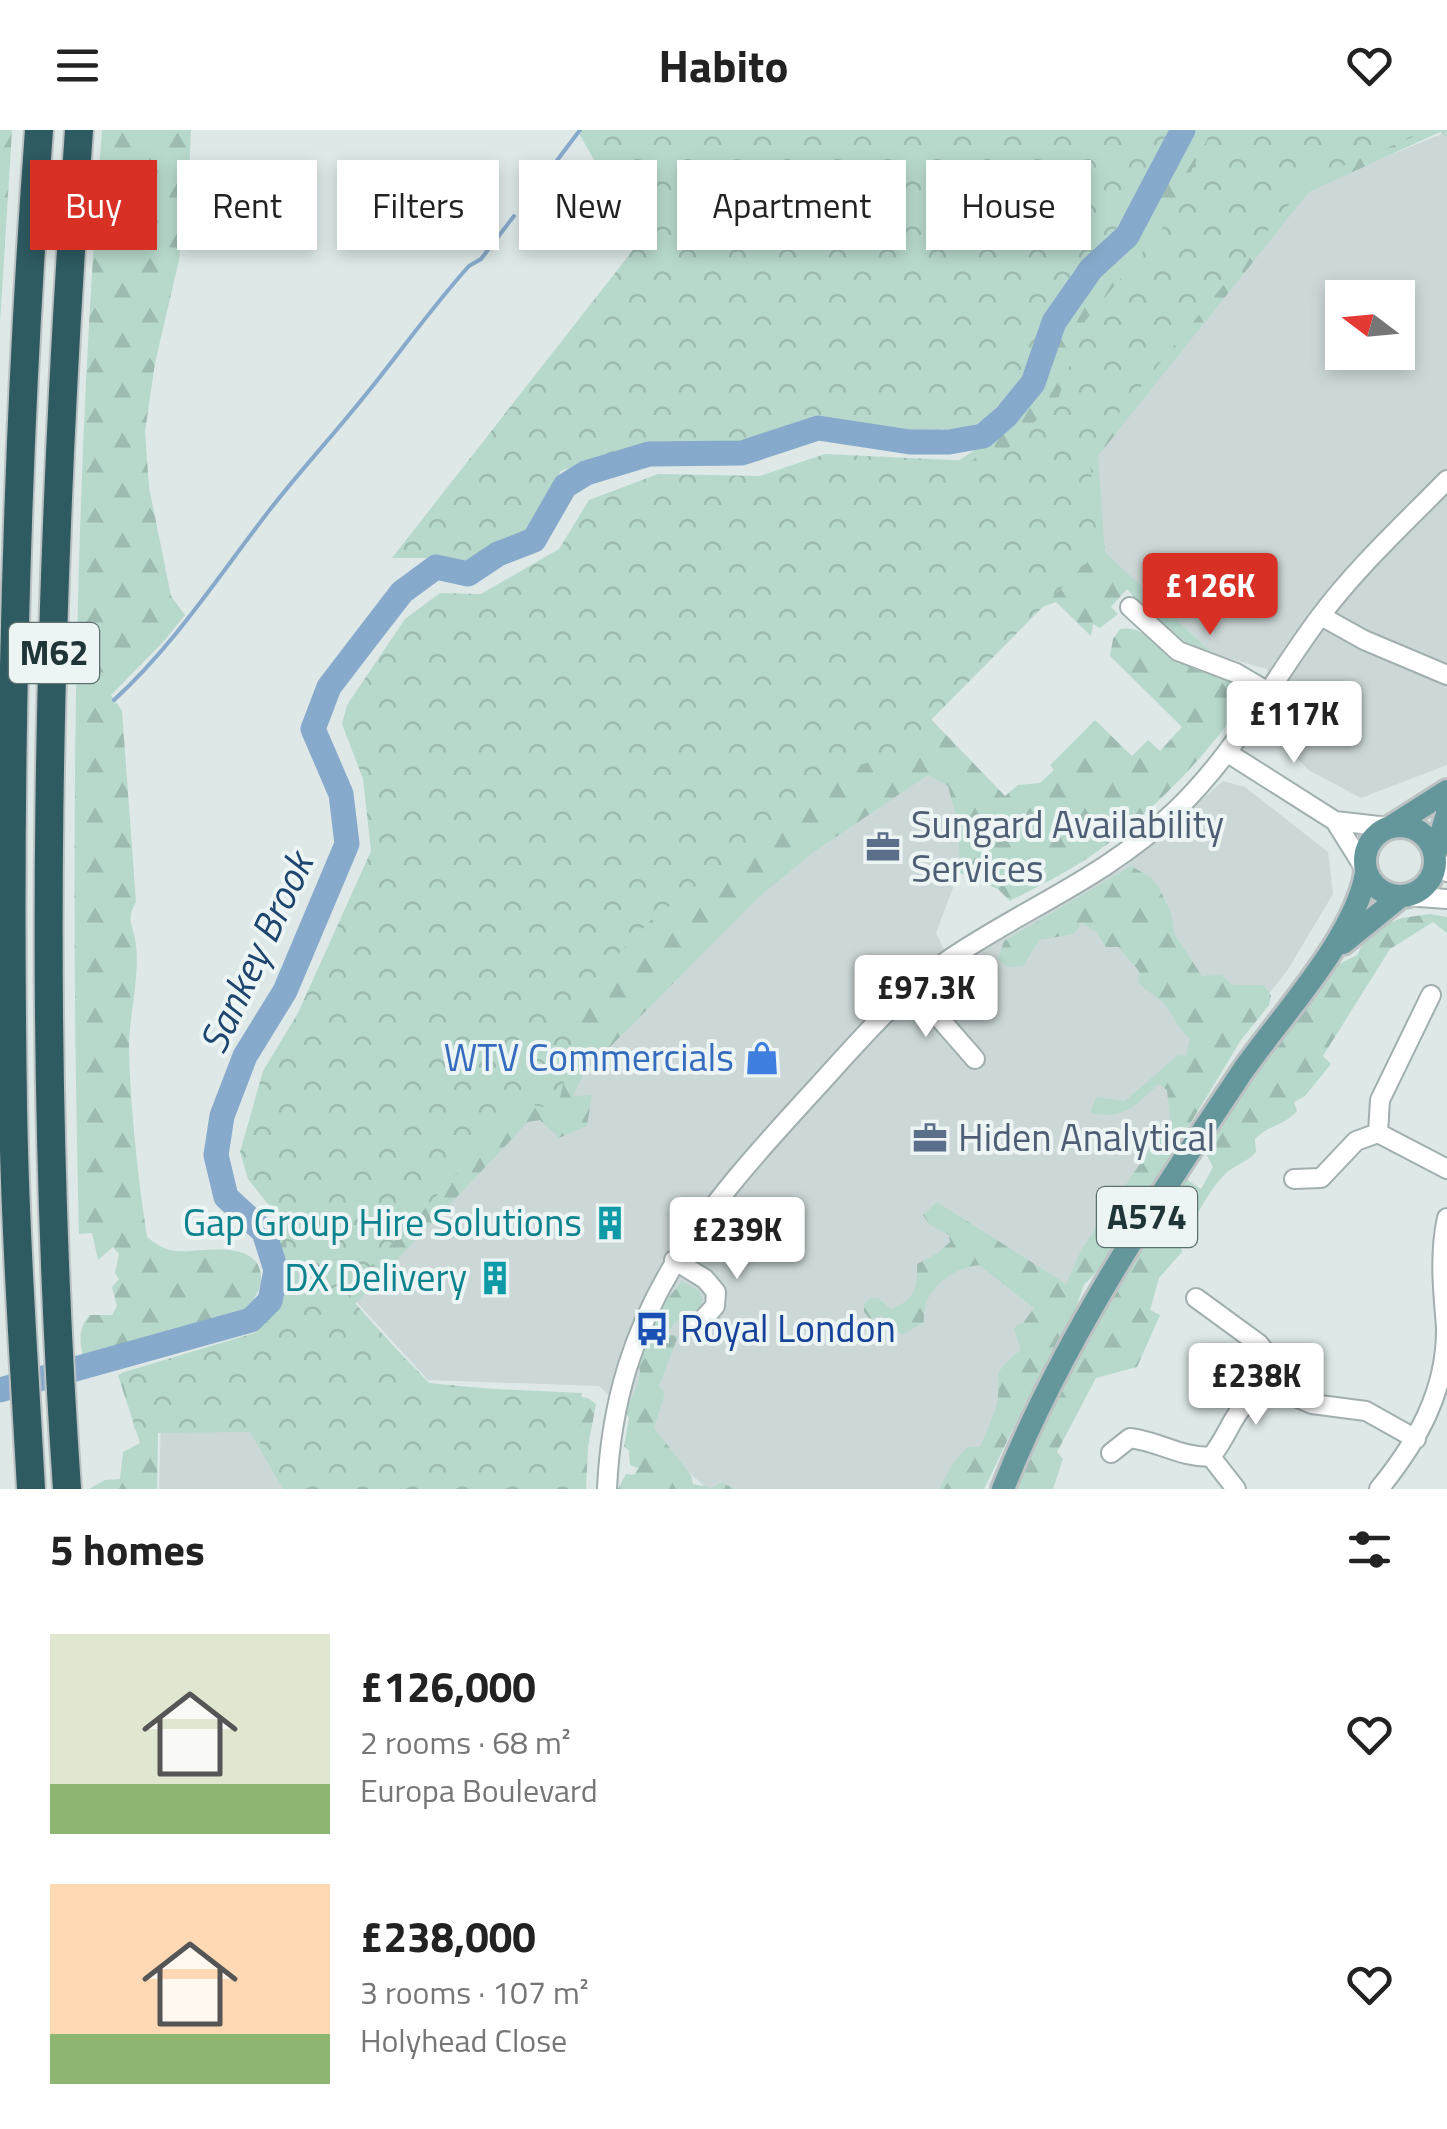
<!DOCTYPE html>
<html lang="en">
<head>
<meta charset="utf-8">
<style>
  body { margin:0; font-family:"Titillium Web",sans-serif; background:#f2f2f2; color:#222; height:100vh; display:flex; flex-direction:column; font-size:38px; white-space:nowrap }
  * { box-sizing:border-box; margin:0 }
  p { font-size:32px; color:#767676 }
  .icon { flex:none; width:55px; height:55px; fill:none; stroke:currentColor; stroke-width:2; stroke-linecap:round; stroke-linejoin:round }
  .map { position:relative; height:1359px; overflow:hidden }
  .side { display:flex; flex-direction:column; background:#fff; flex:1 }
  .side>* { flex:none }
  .guide { position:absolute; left:30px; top:30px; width:1388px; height:90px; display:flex; gap:20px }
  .needle { width:65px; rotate:286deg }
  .fabs { position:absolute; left:1325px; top:150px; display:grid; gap:20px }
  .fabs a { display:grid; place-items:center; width:90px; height:90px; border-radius:0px; background:#fff; box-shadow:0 5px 15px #0003; font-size:50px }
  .price { position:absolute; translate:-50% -85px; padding:0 22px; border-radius:10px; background:#fff; color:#222; font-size:32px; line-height:65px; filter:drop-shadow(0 2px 5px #0008) }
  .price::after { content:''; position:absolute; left:50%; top:60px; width:30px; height:22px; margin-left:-15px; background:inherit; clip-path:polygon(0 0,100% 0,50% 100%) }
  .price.selected { background:#d93025; color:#fff }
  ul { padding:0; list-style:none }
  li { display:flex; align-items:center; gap:30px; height:250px; padding:0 50px }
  li span { display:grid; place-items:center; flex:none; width:280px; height:200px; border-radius:0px; color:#555 }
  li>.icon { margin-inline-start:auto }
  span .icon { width:120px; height:120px; fill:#fffc; stroke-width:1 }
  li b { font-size:42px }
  h2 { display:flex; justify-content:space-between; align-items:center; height:120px; padding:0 50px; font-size:42px }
  .pill { padding:0 35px; border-radius:0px; background:#fff; box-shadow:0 5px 15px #0003; font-size:35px; line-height:90px }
  .pill.selected { background:#d93025; color:#fff }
  header { display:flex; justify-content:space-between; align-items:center; height:130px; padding:0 50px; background:#fff; font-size:45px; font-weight:700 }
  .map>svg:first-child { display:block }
  .built { fill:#ccd8d7; fill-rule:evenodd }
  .forest { fill:url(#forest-firs) }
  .park { fill:url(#park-crowns) }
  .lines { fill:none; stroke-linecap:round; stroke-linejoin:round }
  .stream { stroke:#87a9cb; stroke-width:4 }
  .river { stroke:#87a9cb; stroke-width:25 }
  .minor-casing { stroke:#a1afaf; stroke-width:22 }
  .major-casing { stroke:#bcc2c3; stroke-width:28 }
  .highway-casing { stroke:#bcc2c3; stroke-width:32 }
  .minor { stroke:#fff; stroke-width:18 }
  .major { stroke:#64979c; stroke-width:22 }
  .highway { stroke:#2e5a61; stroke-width:28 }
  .labels { text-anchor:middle; stroke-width:8; stroke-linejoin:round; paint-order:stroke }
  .shield { fill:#edf5f4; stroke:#5e6f70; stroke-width:2.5 }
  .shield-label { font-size:35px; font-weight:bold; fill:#203537 }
  .service-label { font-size:38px; fill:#4e5e75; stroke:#edf5f4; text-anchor:start }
  .shop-label { font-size:38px; fill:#366cbe; stroke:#edf5f4; text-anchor:end }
  .culture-label { font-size:38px; fill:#0d838f; stroke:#edf5f4; text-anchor:end }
  .transit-label { font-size:38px; fill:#164399; stroke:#edf5f4; text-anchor:start }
  .water-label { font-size:40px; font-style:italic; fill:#1e456e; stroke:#edf5f4 }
</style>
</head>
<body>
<header><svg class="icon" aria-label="menu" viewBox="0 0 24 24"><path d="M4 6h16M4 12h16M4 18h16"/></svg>Habito<svg class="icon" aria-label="heart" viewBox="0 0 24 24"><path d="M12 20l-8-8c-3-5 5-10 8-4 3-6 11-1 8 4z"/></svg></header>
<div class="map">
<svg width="1447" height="1359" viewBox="0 0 1447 1359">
  <defs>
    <pattern id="forest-firs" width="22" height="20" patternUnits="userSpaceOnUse" patternTransform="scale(2.5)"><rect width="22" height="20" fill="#b7d9cc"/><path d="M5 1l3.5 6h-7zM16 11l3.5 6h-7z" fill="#9dbbb0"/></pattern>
    <pattern id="park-crowns" width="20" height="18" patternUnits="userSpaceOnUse" patternTransform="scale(2.5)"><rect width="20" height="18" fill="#b7d9cc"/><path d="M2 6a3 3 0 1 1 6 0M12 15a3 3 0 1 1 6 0" fill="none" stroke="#9dbbb0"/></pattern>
  </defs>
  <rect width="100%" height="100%" fill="#dde8e7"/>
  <path class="built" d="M1447,2v633l-86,33 -51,-27 -31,-30 -12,-72 -54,-15 -109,-102 -9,-97 211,-266zM1342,168h56v54h-56z
    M905,632l43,24 10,39 2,44 -24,64 17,35 173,-102 97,-85 22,6 83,65 5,42 -46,77 -65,81 -260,437h-255l-108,-103 -171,-6 -77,-84 425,-429z
    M161,1291l89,5 33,63h-124z"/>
  <path class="forest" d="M0,0h12l-12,194z
    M102,0h89l-2,48 -10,82 -24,103 -10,69 4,55 22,109 14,19 -21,26 -53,54 11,16 14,191c-11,18 -2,24 0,43 4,35 -8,73 -7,108 2,62 9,124 18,184 8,7 18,13 29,14 23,2 87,-15 85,30 -1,11 -12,25 -16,35l-161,45c-4,-17 -7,-33 6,-46h22l5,-9 -5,-19 7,-8 -4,-6 4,-19 -6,-7 -15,13 -6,-27 -13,1c-9,-368 -6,-737 23,-1104z
    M1169,0h278v7l-7,-5 -131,60 -211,264 7,96 108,102c-41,-14 -58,-32 -86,-65l-16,18 7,7 -18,14 -7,-4 -2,12 -35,-34 -22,8 -108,104 79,82 13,-11 22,-2 14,-13 -4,-5 45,-45 37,36 16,-16 12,11 22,-24 -72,-71 3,-17 7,-10c25,-5 42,23 62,34 22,13 47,12 66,31 -38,62 -114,137 -176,174 -20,12 -41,22 -62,33l-12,-12 -38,-16 -2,-48 -10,-39 -20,-11 -113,76 -54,44 -177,178 -11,23 19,-1 -5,31 -28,12 -19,-18 -12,2 -174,183 75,78 159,15 8,6 -8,43 -2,42h-303l-33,-57 -92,1 -1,56h-68l16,-9 15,-1 3,-27 17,-9 -22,-68c35,-10 104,-22 133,-40 16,-9 25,-27 30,-43 5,-20 6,-34 -3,-52l12,-9 620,-743c20,-12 43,-23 62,-36 43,-32 69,-81 92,-128l-13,-23 18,-26 22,5 11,-10 -7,-13 25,-26z
    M1131,736l21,12 7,10 12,25 4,22 27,41 19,-1 12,10h30l8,10 -2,10 -28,35 -88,145 -29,37 -21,43 -19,20 -11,31 -45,82 -44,91h-45l14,-26 14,-16h13c5,-13 12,-26 16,-40 8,-32 -10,-30 25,-57l-7,-20 2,-5 7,-2 11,-15 -55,-43c-28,3 -58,26 -55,57l-22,13 -20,-19 -12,3 -6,-7v-8l6,-6h8l13,11c25,-10 26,-20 26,-45l21,-11 12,-11 -1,-7 -19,-10 -7,-10 14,-13 129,82 15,-34 89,-130 -3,-30 -8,-6c-25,22 -33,36 -69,29l6,-16 29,4 53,-46 8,1 4,-18c-15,-10 -18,-30 -32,-40 -8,-6 -13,-8 -20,-16l1,-11 -21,-24h-12l-10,-15 -14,-9 -8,11 -35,6 -16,26 -16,1 -9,-8 6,-18z
    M1430,784l17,3v16l-14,-11 -43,27 -67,107 8,8 -26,32 -11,6 3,9c-13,15 -29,14 -42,28l1,13c-8,10 -22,13 -32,23 -18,19 -30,47 -44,68l2,9 -23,26 -9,32 10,5 -23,52 -41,11 -39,74 6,7 -10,30h-37l41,-97 99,-175 27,-14 -13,-11 13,-15 18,12 12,-22 -11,-21 99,-146 22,-16 2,-13 32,-16 14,-26 31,-11z
    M682,1151l17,9 4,10 -5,11c-13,7 -26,8 -30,24l10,1 -19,50 6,7 -11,35 37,47 2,9 19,4 9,-6 14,7h-117l8,-15 8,1 4,-7 -8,-3 -1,-14 -5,-5 5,-28 -4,-6 11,-23 4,-17 -2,-10 10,-30 10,-21z"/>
  <path class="park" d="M577,0h595l-57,101 -40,38 -30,46 -22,62 -45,51 -80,3 -79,-12 -83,26 -90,-1 -85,27 -35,60 -64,32 -29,-5h-41l241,-308 -40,-92z
    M1212,0h218l-121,50 -220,270 9,101 -174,176 -10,22 -99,29 -69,70 -94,71 -65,67 -30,124 -37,-8 -12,17 -162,174 83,93 153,7 -8,96h-291l-29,-59h-119l-14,-57 150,-45 19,-53 -6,-51 -36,-45 -8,-27 23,-81 35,-58 73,-162 -8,-72 -21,-55 5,-19 58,-86 35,-26 41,1 78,-45 30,-49 69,-26 102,2 65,-22 169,8 64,-63 27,-78 75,-89z"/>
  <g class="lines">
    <path class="stream" d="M521,78l59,-78
      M114,570c59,-54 102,-120 151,-184 31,-41 66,-78 98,-118 36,-44 68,-90 106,-132l12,-7 33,-43"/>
    <path class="river" d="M0,1260l251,-70 19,-19 6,-31 -12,-38 -38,-35 -10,-42 6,-39 23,-60 40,-65 62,-147 -6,-50 -28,-65 16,-42 39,-51 34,-44 34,-25 32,7 30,-20 36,-14 31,-54 21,-13 63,-19 93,-1 76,-25 92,14h39l34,-6 23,-20 27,-33 21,-61 37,-53 36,-33 56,-106"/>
    <g class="minor-casing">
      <path id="minor" d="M1130,477l48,44 58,22 34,20
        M1321,486l43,24 83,35
        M1228,623l107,68 30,48
        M1335,691l53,6
        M1435,727l12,15
        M1405,766l42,3
        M913,858l62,71
        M1378,1003l69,36
        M1294,1049l27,-1 35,-37 22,-8 2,-33 51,-105
        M674,1130l31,19 11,13 -1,14 -16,18
        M1196,1168l63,46 11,14 3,29
        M1111,1323l19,-15c31,4 49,19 81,19 25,-32 20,-53 62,-70l39,17 54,7 50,28
        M1211,1327l25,32
        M607,1359c8,-180 96,-278 211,-403 41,-45 80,-91 130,-126 78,-53 157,-82 227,-149 62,-59 94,-126 144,-193 37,-50 84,-93 128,-138
        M1379,1359c38,-47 68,-98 67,-162 -3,-37 -7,-72 1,-109"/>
    </g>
    <g class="major-casing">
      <path id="major" d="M1365 731a35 35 0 1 1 70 0a35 35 0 1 1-70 0Z
        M1392,696l55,-35
        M1435,724l12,-40
        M1343,813l58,-47
        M1003,1359c59,-149 150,-284 239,-417 38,-55 113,-134 124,-199"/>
    </g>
    <g class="highway-casing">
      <path id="highway" d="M31,1359c-7,-128 -16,-257 -18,-385 -5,-325 2,-650 26,-974
        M67,1359c-31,-452 -20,-908 12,-1359"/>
    </g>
    <use href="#minor" class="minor"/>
    <use href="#major" class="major"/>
    <use href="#highway" class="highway"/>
  </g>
  <defs>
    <g id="office-bare" transform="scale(2.7)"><path d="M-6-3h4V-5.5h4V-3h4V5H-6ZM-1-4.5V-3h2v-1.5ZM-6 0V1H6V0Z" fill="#5c6f8a" stroke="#edf5f4" stroke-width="2.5" paint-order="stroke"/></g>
    <g id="shop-bare" transform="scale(2.7)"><path d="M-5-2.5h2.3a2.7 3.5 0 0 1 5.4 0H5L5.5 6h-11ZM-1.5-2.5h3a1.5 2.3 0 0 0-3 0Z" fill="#3f7fe0" stroke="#edf5f4" stroke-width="2.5" paint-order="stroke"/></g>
    <g id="building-bare" transform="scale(2.7)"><path d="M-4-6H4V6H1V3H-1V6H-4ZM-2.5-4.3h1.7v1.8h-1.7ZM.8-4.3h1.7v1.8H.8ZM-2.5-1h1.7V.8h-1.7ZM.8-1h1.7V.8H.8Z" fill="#0f9aa8" stroke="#edf5f4" stroke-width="2.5" paint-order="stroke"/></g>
    <g id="bus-bare" transform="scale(2.7)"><path d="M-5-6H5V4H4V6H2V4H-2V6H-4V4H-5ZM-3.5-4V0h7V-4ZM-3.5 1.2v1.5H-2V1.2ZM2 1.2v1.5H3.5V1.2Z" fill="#1a4fb4" stroke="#edf5f4" stroke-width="2.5" paint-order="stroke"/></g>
  </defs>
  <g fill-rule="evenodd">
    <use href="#office-bare" x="883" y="717"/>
    <use href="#shop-bare" x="762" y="928"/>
    <use href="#office-bare" x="930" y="1008"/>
    <use href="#building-bare" x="610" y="1093"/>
    <use href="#building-bare" x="495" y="1148"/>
    <use href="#bus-bare" x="652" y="1199"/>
  </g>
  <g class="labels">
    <g class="shield">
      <rect x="9" y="493" width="90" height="60" rx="8"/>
      <rect x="1097" y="1057" width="100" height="60" rx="8"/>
    </g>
    <g class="shield-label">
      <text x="54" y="535">M62</text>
      <text x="1147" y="1099">A574</text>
    </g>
    <g class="service-label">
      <text x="911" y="708">Sungard Availability<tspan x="911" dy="44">Services</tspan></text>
      <text x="958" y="1021">Hiden Analytical</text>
    </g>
    <g class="shop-label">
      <text x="734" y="941">WTV Commercials</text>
    </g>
    <g class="culture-label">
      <text x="582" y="1106">Gap Group Hire Solutions</text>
      <text x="467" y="1161">DX Delivery</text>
    </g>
    <g class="transit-label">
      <text x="680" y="1212">Royal London</text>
    </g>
    <g class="water-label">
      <text transform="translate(256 823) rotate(-65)" y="14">Sankey Brook</text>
    </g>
  </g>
</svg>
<div class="fabs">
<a><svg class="needle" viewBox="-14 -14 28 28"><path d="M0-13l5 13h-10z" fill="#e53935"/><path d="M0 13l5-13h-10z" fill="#767676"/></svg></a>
</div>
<b class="price selected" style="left:1210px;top:508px">£126K</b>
<b class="price" style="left:1294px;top:636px">£117K</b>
<b class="price" style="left:926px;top:910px">£97.3K</b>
<b class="price" style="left:737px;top:1152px">£239K</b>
<b class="price" style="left:1256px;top:1298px">£238K</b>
<div class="guide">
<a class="pill selected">Buy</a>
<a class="pill">Rent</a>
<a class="pill">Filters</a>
<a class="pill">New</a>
<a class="pill">Apartment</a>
<a class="pill">House</a>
</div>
</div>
<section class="side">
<h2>5 homes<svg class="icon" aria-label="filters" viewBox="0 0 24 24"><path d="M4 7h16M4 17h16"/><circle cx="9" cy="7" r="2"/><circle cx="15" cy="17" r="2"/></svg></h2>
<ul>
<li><span style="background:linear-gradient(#dfe7d0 75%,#8fb573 0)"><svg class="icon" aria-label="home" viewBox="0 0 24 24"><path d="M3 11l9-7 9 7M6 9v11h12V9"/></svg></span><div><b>£126,000</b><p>2 rooms · 68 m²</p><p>Europa Boulevard</p></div><svg class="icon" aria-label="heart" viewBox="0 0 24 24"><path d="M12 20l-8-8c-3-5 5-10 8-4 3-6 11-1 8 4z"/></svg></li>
<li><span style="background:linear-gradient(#ffd9b3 75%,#8fb573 0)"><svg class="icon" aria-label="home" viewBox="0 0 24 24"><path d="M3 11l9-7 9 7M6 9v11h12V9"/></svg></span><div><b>£238,000</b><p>3 rooms · 107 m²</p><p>Holyhead Close</p></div><svg class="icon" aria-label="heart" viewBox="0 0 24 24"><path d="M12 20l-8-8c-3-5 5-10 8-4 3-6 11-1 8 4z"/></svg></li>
</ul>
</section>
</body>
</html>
